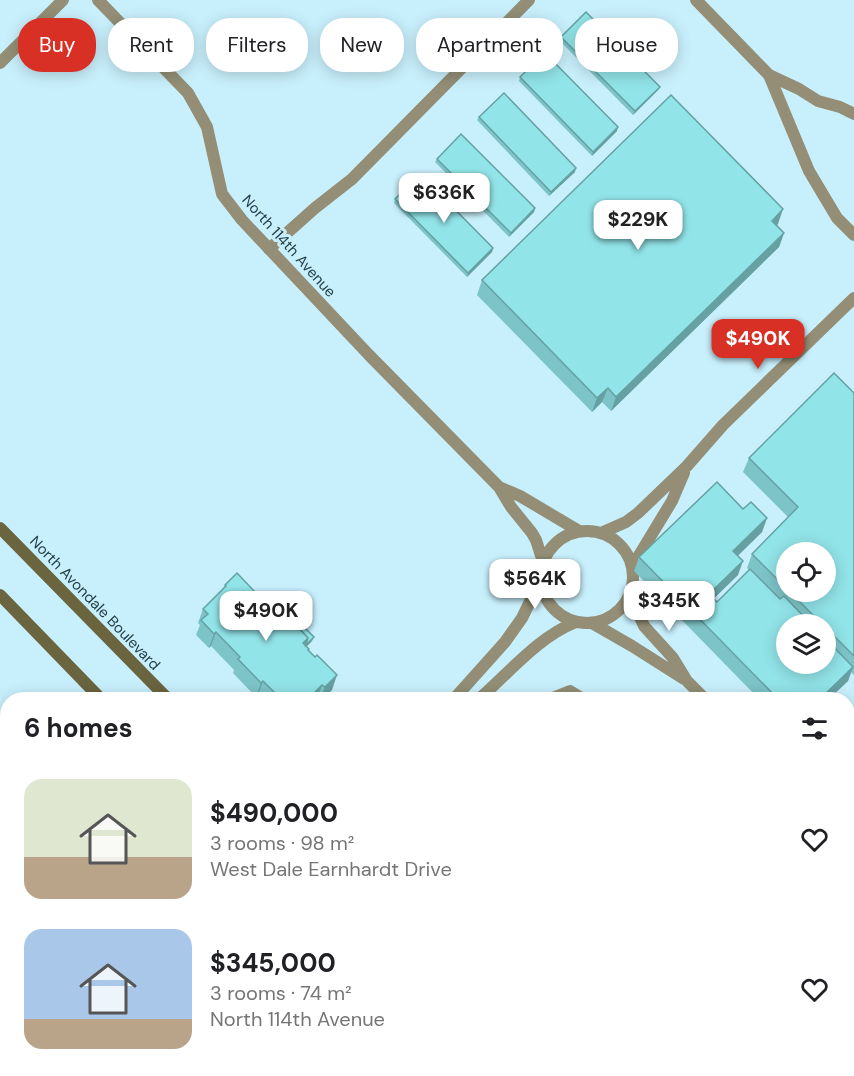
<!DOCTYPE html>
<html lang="en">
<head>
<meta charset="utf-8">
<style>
  body { margin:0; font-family:"DM Sans",sans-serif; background:#f2f2f2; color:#202124; height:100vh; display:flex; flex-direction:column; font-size:22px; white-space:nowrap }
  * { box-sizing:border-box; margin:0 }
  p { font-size:20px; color:#757577 }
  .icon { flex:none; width:33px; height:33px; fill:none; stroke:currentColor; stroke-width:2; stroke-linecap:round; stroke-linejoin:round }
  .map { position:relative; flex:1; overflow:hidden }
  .sheet { position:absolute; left:0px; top:692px; width:855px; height:386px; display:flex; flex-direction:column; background:#fff; border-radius:24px 24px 0 0; box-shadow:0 3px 15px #0003 }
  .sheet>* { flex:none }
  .top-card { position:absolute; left:18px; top:18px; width:819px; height:54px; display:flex; gap:12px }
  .buttons { position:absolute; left:776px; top:542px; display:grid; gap:12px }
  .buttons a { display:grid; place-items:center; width:60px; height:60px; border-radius:50%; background:#fff; box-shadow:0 3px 15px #0003; font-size:30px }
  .price { position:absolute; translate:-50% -51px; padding:0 14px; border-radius:12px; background:#fff; color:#222; font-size:20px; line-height:39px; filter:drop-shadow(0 2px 3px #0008) }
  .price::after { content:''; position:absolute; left:50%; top:36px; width:18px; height:14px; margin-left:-9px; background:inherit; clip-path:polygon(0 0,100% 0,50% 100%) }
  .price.selected { background:#d93025; color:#fff }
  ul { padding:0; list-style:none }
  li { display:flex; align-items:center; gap:18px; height:150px; padding:0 24px }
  li span { display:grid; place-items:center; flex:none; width:168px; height:120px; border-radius:18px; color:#555 }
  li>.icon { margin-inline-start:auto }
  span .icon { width:72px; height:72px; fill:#fffc; stroke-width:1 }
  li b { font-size:26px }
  h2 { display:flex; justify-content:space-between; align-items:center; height:72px; padding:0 24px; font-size:26px }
  .pill { padding:0 21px; border-radius:24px; background:#fff; box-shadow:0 3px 15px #0003; font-size:21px; line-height:54px }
  .pill.selected { background:#d93025; color:#fff }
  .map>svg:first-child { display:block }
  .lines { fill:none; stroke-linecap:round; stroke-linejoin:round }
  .service { stroke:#938e75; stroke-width:12 }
  .minor { stroke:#938e75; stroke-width:12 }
  .secondary { stroke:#6a643f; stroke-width:12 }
  .wall { fill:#7dc4c8; fill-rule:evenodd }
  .shaded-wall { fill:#66a0a2 }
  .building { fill:#91e4e8; stroke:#66a0a2; stroke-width:1.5 }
  .labels { text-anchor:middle; stroke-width:6; stroke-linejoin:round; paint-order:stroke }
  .street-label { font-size:15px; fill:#223e46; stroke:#c8f0fc }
</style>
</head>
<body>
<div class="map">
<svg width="854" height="1076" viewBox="0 0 854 1076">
  <rect width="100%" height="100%" fill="#c8f0fc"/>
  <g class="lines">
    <path class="service" d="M269,249l46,-41 37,-29 177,-179
      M550,699l20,-8 13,8
      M0,816l8,7
      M0,922l8,7
      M0,956l8,-7
      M848,1036l6,6
      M420,1076l6,-6"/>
    <path class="minor" d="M98,0l90,93 19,34 15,67 20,26 127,135 130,132 12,20 21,26 4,7 7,22
      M696,0l73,75 30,14 19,12 22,6 14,7
      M0,63l63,-63
      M769,75l40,96 28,47 17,17
      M499,487l21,9 59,35
      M541 577a46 46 0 1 1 92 0a46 46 0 1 1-92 0Z
      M601,533l25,-11 12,-9 49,-47 36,-41 131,-127
      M632,567l40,-66 12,-28
      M630,594l14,32 29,32 14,23 18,18
      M592,623l40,23 52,33
      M454,699l51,-57 17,-24 19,-39
      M479,699c31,-27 59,-62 97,-77
      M848,844l6,9
      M848,1055l6,-7
      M828,1076l6,-6"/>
    <path class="secondary" d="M0,528l168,171
      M0,595l101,104
      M461,1070l6,6
      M530,1070l6,6"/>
  </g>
  <path class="wall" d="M561,37l99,50 -2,3 -25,25 -73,-74z
    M520,77l97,54 -25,25 -73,-75z
    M479,117l96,55 -26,24 -72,-76z
    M437,159l98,49 -1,4 -25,25 -74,-75z
    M395,199l98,49 -1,4 -25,25 -73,-74z
    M778,224l-1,1 7,8 -5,14 -168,164 -9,-9 -10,10 -115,-117 5,-15z
    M854,393v282l-3,-3 -3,9 -19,18h-70l-125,-128 5,-14 104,-48 24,9 -5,14 -24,24v19l-24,23 3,4 32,-32 -2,-2 5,-14 36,-37 -45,-45 6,-14zM786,552l39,39h-39zM786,624h39v39z
    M225,585l30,11 16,14 25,15 16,16 -5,5 1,5 24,39 -10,9h-60l-4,-4 -2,2 -23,-24 1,-3 -23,-24 -2,2 -13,-13 4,-10 -2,-2 5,-14 20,-20z
    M854,726v70l-6,-7v-56z"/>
  <path class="shaded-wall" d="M660,87l-2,3 -25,25 2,-4z
    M618,127l-1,4 -25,25 1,-4z
    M576,168l-1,4 -26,24 2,-4z
    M535,208l-1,4 -25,25 2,-4z
    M783,209l-5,15 -11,11 5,-14z
    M784,233l-5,14 -168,164 5,-14z
    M493,248l-1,4 -25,25 1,-4z
    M608,388l-6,14 -10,10 5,-14z
    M767,518l-5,14 -34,33 5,-14z
    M743,561l-5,14 -34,33 5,-14z
    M216,632l-5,14 -2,2 5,-14z
    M314,637l-2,4 -8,8 -1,-6 5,-5z
    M853,667l-5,14 -19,18h-9z
    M337,675l-5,15 -10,9h-2l5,-12z
    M263,681l-5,14 -2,2 5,-14z
    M322,685l-5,14h-9z
    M8,1060v5l-8,7v-4z"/>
  <path class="building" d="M586,12l74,75 -25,24 -74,-74z
    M545,53l73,74 -25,25 -73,-75z
    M504,93l72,75 -25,24 -72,-75z
    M671,95l112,114 -11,12 12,12 -168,164 -8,-9 -11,10 -115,-118z
    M461,134l74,74 -24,25 -74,-74z
    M420,174l73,74 -25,25 -73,-74z
    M834,373l20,20v263l-29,-29v-3h-3l-33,-33h36v-39h-39v36l-34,-34 46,-47 -49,-49z
    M717,482l26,27 8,-7 16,16 -34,33 10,10 -34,33 8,8 33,-33 30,30 4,-3 27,28h-25v39h39v-25l28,29 -33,32h-42l-139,-142z
    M237,573l19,20 -2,2 7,7 1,-1 9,9 2,-2 7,7 3,-3 25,26 -5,5 6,6 -1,1 7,7 2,-2 20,20 -12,12 -3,-2 -14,14h-31l-2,-2 2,-2 -14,-14 -2,2 -23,-24 2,-2 -24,-25 -2,2 -13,-14 7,-6 -5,-5 23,-23 -1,-1z
    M299,622l15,15 -8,8 2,-7 -12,-13z
    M854,726v50l-6,-6v-37z
    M8,1030v30l-8,8v-31z
    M172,1070h86l5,5 -1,1h-91l-2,-3z"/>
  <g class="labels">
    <g class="street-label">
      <text transform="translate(289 246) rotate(48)" y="5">North 114th Avenue</text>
      <text transform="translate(95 603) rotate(46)" y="5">North Avondale Boulevard</text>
    </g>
  </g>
</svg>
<div class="buttons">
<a><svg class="icon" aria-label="locate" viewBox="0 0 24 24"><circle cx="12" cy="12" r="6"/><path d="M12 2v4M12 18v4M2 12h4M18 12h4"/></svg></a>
<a><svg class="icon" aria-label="layers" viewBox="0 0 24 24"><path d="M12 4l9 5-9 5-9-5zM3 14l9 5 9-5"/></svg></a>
</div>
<b class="price" style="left:444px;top:224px">$636K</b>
<b class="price" style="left:638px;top:251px">$229K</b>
<b class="price selected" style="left:758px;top:370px">$490K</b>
<b class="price" style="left:535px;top:610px">$564K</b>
<b class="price" style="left:669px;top:632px">$345K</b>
<b class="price" style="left:266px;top:642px">$490K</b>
<div class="top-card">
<a class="pill selected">Buy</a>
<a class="pill">Rent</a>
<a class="pill">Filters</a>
<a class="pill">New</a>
<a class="pill">Apartment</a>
<a class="pill">House</a>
</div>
<section class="sheet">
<h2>6 homes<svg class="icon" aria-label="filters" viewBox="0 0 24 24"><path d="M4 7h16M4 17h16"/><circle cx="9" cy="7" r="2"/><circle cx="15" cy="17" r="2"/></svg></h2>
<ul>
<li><span style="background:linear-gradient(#dfe7d0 65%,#b9a48a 0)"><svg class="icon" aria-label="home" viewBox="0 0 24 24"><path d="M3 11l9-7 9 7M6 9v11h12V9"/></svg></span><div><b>$490,000</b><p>3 rooms · 98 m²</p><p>West Dale Earnhardt Drive</p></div><svg class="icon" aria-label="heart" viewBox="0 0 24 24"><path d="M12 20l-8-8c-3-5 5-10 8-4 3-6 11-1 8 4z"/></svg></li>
<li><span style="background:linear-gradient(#a9c7e8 75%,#b9a48a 0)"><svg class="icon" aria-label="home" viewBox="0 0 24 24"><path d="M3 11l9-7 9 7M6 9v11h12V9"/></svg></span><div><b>$345,000</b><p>3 rooms · 74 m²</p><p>North 114th Avenue</p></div><svg class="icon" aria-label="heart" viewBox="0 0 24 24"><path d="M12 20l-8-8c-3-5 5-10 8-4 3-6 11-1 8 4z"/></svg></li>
</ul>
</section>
</div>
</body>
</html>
